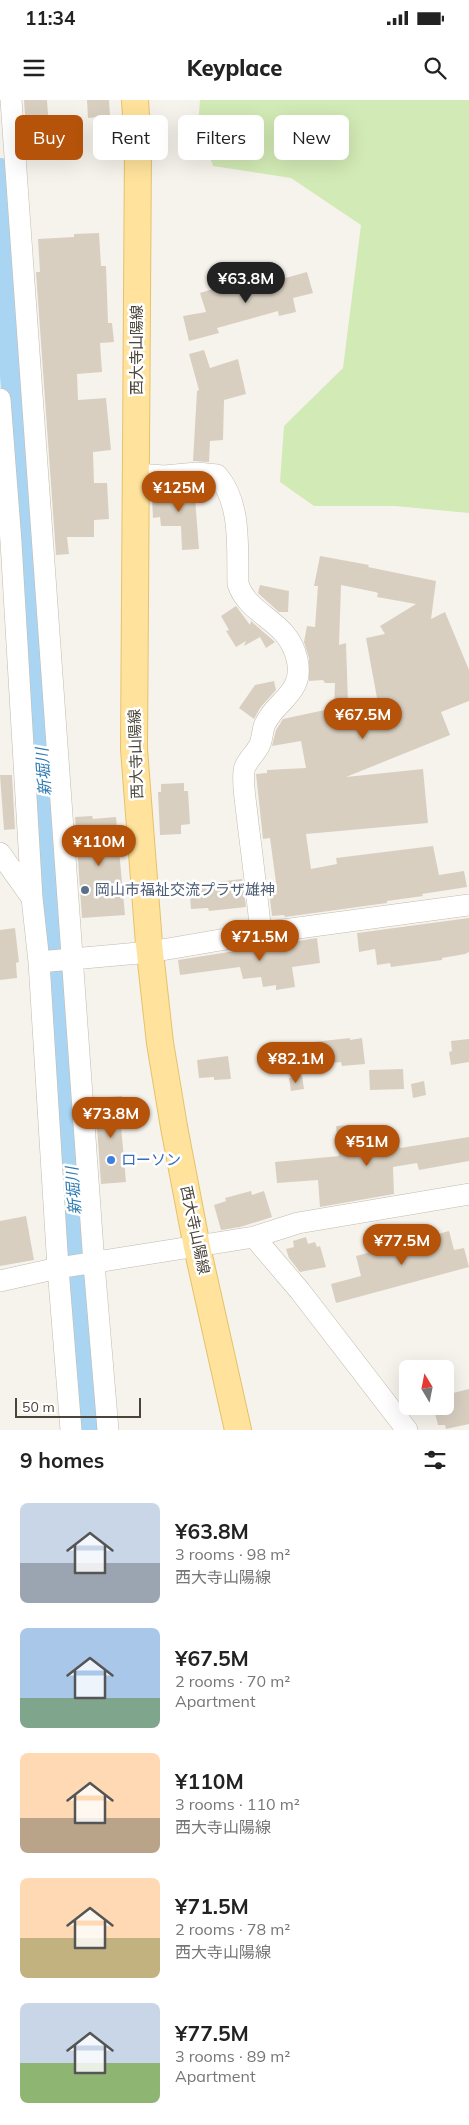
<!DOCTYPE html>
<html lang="en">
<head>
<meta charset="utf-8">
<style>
  body { margin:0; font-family:Mulish,"Noto Sans JP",sans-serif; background:#f2f2f2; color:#222; height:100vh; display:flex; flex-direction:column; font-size:19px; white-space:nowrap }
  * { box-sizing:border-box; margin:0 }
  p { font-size:16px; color:#767676 }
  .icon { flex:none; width:28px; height:28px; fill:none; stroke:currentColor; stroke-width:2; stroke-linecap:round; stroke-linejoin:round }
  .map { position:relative; height:1330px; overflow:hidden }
  .side { display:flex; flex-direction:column; background:#fff; flex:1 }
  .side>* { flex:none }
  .hud { position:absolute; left:15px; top:15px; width:440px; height:45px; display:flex; gap:10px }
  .needle { width:32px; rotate:350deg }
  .buttons { position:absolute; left:399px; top:1260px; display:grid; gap:10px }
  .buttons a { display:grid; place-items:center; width:55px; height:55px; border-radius:8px; background:#fff; box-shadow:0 5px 20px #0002; font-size:25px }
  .scale { position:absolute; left:15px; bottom:12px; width:126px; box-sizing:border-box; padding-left:5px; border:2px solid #4b4439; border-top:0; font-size:14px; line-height:18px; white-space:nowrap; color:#4b4439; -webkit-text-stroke:4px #fff; paint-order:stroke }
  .price { position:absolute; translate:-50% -42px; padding:0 11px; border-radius:18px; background:#b45309; color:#fff; font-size:16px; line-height:32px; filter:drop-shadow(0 1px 2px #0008) }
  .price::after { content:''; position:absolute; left:50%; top:30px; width:15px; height:11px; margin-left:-8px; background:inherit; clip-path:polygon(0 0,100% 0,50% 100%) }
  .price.current { background:#222; color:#fff }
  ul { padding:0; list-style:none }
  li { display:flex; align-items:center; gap:15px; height:125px; padding:0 20px }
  li span { display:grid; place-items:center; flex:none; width:140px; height:100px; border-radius:8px; color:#555 }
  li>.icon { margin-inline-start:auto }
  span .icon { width:60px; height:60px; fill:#fffc; stroke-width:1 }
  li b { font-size:21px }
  h2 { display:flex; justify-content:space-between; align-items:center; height:60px; padding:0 20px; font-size:21px }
  .pill { padding:0 18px; border-radius:8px; background:#fff; box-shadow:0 5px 20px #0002; font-size:18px; line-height:45px }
  .pill.current { background:#b45309; color:#fff }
  .status { display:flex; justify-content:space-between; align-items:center; height:35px; padding:0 25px; background:#fff; direction:ltr }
  .status svg { height:14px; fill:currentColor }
  header { display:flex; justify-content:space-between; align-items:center; height:65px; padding:0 20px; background:#fff; font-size:22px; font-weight:800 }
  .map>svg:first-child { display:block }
  .green { fill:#d2eab5 }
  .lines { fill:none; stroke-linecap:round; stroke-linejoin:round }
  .river { stroke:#a9d4f2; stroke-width:30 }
  .building { fill:#d8cfc1; fill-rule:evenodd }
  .minor-casing { stroke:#c2bbae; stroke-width:22 }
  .major-casing { stroke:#e6c16a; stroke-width:28 }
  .minor { stroke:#fff; stroke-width:21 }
  .major { stroke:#ffe39c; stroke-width:26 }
  .service-dot { fill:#5c6f8a; stroke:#fff; stroke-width:2 }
  .shop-dot { fill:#3f7fe0; stroke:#fff; stroke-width:2 }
  .labels { text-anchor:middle; stroke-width:5; stroke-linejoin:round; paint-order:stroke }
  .street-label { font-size:15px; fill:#4b4439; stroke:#fff }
  .service-label { font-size:15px; fill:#4e5e75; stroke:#fff; text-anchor:start }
  .shop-label { font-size:15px; fill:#366cbe; stroke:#fff; text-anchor:start }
  .water-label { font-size:16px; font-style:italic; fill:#2e7ab2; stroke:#fff }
</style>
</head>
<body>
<div class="status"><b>11:34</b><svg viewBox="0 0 49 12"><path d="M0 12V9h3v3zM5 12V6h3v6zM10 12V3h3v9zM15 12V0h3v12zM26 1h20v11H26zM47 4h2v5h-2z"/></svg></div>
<header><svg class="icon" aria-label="menu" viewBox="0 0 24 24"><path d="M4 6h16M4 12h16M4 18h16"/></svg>Keyplace<svg class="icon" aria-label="search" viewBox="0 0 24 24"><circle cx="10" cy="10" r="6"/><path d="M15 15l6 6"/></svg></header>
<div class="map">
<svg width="469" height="1330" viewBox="0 0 469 1330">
  <rect width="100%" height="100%" fill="#f6f3ec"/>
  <path class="green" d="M200,0h269v413l-74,-7h-81l-34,-24 4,-56 59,-58 18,-143 -70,-47 -78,-12 -15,-41z"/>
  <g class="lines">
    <path class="river" d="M0,73l58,783 33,474"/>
  </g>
  <path class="building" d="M24,0h23l3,43 -23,2z
    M87,0h22l1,16 -22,2z
    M99,133l2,33h5l2,57h4l2,19 -14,1 2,29 -25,2 1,26 28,-2 5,52 -18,2 1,31h13l2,36 -15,1v17h-27l2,17 -13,1 -20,-283h4l-2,-33 36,-2v-3z
    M307,172l6,21 -20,5 3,14 -17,4 -1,-5 -61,17 2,5 -30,8 -6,-25 23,-4 -6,-19 33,-10 2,6 35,-10 1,3z
    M204,250l6,18 28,-9 8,35 -22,6 -1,40 -13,1 -1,21 -16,-1 4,-70 2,-1 -10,-36z
    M194,386l5,63 -17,1 -1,-24h-20l-1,-9 -7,1 -1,-21 2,-5 19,-1v-3z
    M320,456l49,9 -1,2 68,14 -5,38 14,-7 24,58v31l-28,11 9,23 -104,42 77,-8 5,54 -122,11 5,35 26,-5 -1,-6 97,-12 6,29 25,-4 3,16 -45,7 1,2 -36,5v2l-102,14 -1,-2 -12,1 -3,-25 8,-1 -7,-52 -7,1 -7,-65 11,-1v-3l39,-2 -5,-27 -29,5 4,-16 7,-11 51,-11 1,-25h-10l-2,-3 -14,1v-23l-5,-16 3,-16 8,1 3,-41h-4zM341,485l34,7 3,1 -1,4 39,7 -36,22 5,8 -19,4 11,60 -29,6 -2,-61 -7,2z
    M260,485l29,6 -1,21h-9l-19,-17 -2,-2z
    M236,506l14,19 1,-4 24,21 -9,6 -6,-11 -16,9 2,-5 -10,6 -10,-16 3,-1 -8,-14z
    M274,581l2,9 -16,18 -6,11 -15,-11 16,-23z
    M0,675h12l3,54 -11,1z
    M184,683v8h4l2,33 -9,1v9l-21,1 -2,-43h3v-8z
    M92,716l1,3 23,-2 9,98 -43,3 -7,-101z
    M242,779l4,28 -37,4 -1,-3 -17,1 -2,-24z
    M469,818v34l-4,2 -23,4v2l-51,7 -1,-4 -13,2 -2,-16 -16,3 -2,-19z
    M15,828l4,34 -3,1 1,15 -17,2v-50z
    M317,838l3,25 -28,4 3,20 -19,3v-5l-13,2 -2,-10 -18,2 -3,-12 -60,8 -2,-15z
    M350,938v2l12,-2 3,26 -23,2 -1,-4 -35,4 -2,-23z
    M469,939v23l-18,3 -2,-13 3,-1 -1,-10z
    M228,956l3,23 -17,1v-3l-15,1 -2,-18z
    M403,969l1,20 -34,1 -1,-20z
    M302,976l2,13 -13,2 -2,-13z
    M424,981l2,14 -13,3 -2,-14z
    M122,996l2,30h-3l5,56 -25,2 -6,-86z
    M350,1025l2,24 47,-5 1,4 69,-11v24l-50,9 -2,-7 -24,4 1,27 -74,13 -2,-27 -41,3 -2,-21 64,-6 -3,-30z
    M251,1091l1,4 12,-4 8,26 -32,10 -19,3 -7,-25 12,-4 -1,-3z
    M26,1116l8,44 -34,6v-45z
    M449,1131l5,19 10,-2 5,19 -133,36 -5,-19 30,-8 -5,-20 41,-11 -2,-4 23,-7 2,5z
    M306,1137l2,7 7,-2 2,5 3,-1 6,21 -26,5 -11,-14 -3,-9 8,-2 -1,-6z
    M469,1289v35l-23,5 -1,-4h-7l-5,-19h12v-11z"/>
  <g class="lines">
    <g class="minor-casing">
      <path id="minor" d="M11,0l83,1164 14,166
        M0,299l11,143 21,356 7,64 19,306 13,162
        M136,374l28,2 33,-3 20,2c25,28 20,74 21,109 11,33 50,35 59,75 8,34 -21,41 -32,65 -3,6 -2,15 -6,22 -4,8 -14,16 -15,25 -2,15 3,38 4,53 5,37 9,73 13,109
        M0,753l32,45
        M39,862l111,-10 111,-19 208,-28
        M254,1137l46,54 107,139
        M0,1181l58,-13 196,-31 44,-14 171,-29"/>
    </g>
    <g class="major-casing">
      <path id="major" d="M135,0l3,48 -4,601 15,195 11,99 14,84 23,120 41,183"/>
    </g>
    <use href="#minor" class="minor"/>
    <use href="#major" class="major"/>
  </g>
  <circle class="service-dot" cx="85" cy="790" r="5"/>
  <circle class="shop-dot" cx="111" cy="1060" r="5"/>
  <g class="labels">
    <g class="street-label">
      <text transform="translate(137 250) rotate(-90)" y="5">西大寺山陽線</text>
      <text transform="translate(136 654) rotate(-92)" y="5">西大寺山陽線</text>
      <text transform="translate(195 1130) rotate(78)" y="5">西大寺山陽線</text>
    </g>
    <g class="service-label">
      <text x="95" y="795">岡山市福祉交流プラザ雄神</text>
    </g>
    <g class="shop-label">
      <text x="121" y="1065">ローソン</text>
    </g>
    <g class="water-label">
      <text transform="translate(43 672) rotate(-94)" y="6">新堀川</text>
      <text transform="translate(73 1091) rotate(-94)" y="6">新堀川</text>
    </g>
  </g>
</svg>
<div class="buttons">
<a><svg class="needle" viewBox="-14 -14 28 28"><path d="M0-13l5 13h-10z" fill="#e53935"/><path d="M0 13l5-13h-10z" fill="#767676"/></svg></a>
</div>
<div class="scale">50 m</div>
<b class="price current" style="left:246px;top:204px">¥63.8M</b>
<b class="price" style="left:179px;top:413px">¥125M</b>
<b class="price" style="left:363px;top:640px">¥67.5M</b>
<b class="price" style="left:99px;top:767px">¥110M</b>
<b class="price" style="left:260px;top:862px">¥71.5M</b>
<b class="price" style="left:296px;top:984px">¥82.1M</b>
<b class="price" style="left:111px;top:1039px">¥73.8M</b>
<b class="price" style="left:367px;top:1067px">¥51M</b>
<b class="price" style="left:402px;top:1166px">¥77.5M</b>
<div class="hud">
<a class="pill current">Buy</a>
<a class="pill">Rent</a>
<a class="pill">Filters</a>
<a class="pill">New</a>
</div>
</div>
<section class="side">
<h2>9 homes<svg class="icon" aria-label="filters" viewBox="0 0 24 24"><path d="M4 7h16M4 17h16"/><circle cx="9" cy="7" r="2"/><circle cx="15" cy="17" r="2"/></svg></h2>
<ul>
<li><span style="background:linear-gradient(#c9d6e8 60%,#9aa5b1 0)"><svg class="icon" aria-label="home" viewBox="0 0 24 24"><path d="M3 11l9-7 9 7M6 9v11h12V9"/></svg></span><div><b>¥63.8M</b><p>3 rooms · 98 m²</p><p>西大寺山陽線</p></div></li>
<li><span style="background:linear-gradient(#a9c7e8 70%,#7fa58c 0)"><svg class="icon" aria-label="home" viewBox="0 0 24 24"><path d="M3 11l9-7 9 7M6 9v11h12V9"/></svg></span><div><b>¥67.5M</b><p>2 rooms · 70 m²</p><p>Apartment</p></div></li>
<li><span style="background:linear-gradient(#ffd9b3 65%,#b9a48a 0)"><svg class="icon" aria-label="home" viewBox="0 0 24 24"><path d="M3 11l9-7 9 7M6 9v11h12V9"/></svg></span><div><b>¥110M</b><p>3 rooms · 110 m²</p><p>西大寺山陽線</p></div></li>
<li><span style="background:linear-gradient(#ffd9b3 60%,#c2b280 0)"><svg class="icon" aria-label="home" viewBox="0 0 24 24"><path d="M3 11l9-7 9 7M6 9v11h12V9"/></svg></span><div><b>¥71.5M</b><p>2 rooms · 78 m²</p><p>西大寺山陽線</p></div></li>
<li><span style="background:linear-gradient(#c9d6e8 60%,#8fb573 0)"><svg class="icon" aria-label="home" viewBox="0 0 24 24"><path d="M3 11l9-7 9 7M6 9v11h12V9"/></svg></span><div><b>¥77.5M</b><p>3 rooms · 89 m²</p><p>Apartment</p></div></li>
</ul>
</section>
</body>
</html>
